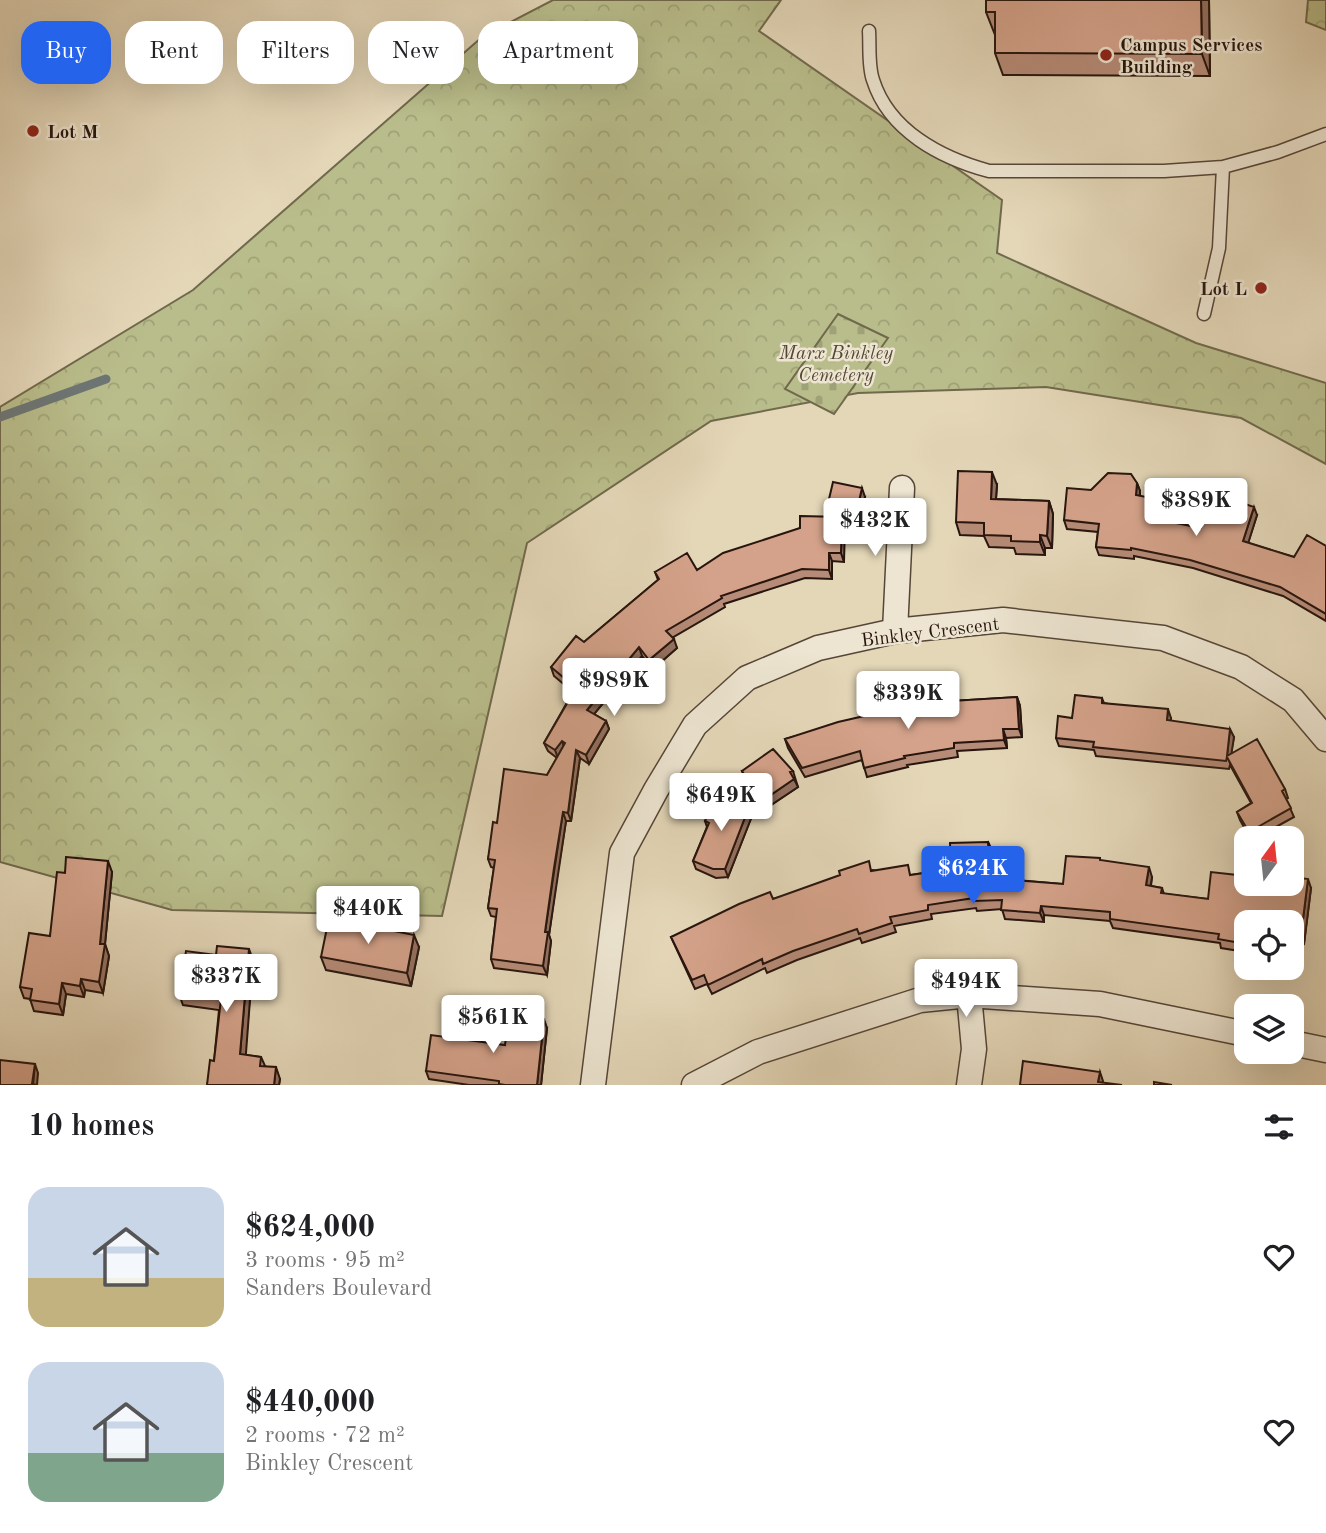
<!DOCTYPE html>
<html lang="en">
<head>
<meta charset="utf-8">
<style>
  body { margin:0; font-family:"Old Standard TT",serif; background:#f2f2f2; color:#202124; height:100vh; display:flex; flex-direction:column; font-size:26px; white-space:nowrap }
  * { box-sizing:border-box; margin:0 }
  p { font-size:23px; color:#757577 }
  .icon { flex:none; width:38px; height:38px; fill:none; stroke:currentColor; stroke-width:2; stroke-linecap:round; stroke-linejoin:round }
  .map { position:relative; height:1085px; overflow:hidden }
  .panel { display:flex; flex-direction:column; background:#fff; flex:1 }
  .panel>* { flex:none }
  .top-card { position:absolute; left:21px; top:21px; width:700px; height:63px; display:flex; gap:14px }
  .needle { width:46px; rotate:15deg }
  .controls { position:absolute; left:1234px; top:826px; display:grid; gap:14px }
  .controls a { display:grid; place-items:center; width:70px; height:70px; border-radius:14px; background:#fff; box-shadow:0 7px 28px #0002; font-size:35px }
  .price { position:absolute; translate:-50% -60px; padding:0 16px; border-radius:7px; background:#fff; color:#222; font-size:23px; line-height:46px; filter:drop-shadow(0 2px 4px #0008) }
  .price::after { content:''; position:absolute; left:50%; top:42px; width:21px; height:16px; margin-left:-10px; background:inherit; clip-path:polygon(0 0,100% 0,50% 100%) }
  .price.selected { background:#2563eb; color:#fff }
  ul { padding:0; list-style:none }
  li { display:flex; align-items:center; gap:21px; height:175px; padding:0 28px }
  li span { display:grid; place-items:center; flex:none; width:196px; height:140px; border-radius:21px; color:#555 }
  li>.icon { margin-inline-start:auto }
  span .icon { width:84px; height:84px; fill:#fffc; stroke-width:1 }
  li b { font-size:30px }
  h2 { display:flex; justify-content:space-between; align-items:center; height:84px; padding:0 28px; font-size:30px }
  .chip { padding:0 24px; border-radius:21px; background:#fff; box-shadow:0 7px 28px #0002; font-size:24px; line-height:63px }
  .chip.selected { background:#2563eb; color:#fff }
  .map>svg:first-child { display:block }
  .forest { fill:url(#forest-crowns); stroke:#70694c; stroke-width:2 }
  .cemetery { fill:url(#cemetery-stones); stroke:#70694c; stroke-width:2 }
  .lines { fill:none; stroke-linecap:round; stroke-linejoin:round }
  .stream { stroke:#6d7675; stroke-width:9 }
  .lane-casing { stroke:#564638; stroke-width:15 }
  .street-casing { stroke:#564638; stroke-width:27 }
  .lane { stroke:#ede5d1; stroke-width:12 }
  .street { stroke:#ede5d1; stroke-width:24 }
  .wall { fill:#b68b77; stroke:#27150e; stroke-width:2 }
  .shaded-wall { fill:#947161; stroke:#27150e; stroke-width:2 }
  .building { fill:#d4a28a; stroke:#27150e; stroke-width:2 }
  .poi-dot { fill:#8f2418; stroke:#ede5d1; stroke-width:2.5 }
  .labels { text-anchor:middle; stroke-width:5; stroke-linejoin:round; paint-order:stroke }
  .poi-label { font-size:19px; font-weight:bold; fill:#27150e; stroke:#ede5d1; text-anchor:start }
  .park-label { font-size:19px; font-style:italic; fill:#534734; stroke:#ede5d1 }
  .street-label { font-size:19px; fill:#27150e; stroke:#ede5d1 }
</style>
</head>
<body>
<div class="map">
<svg width="1326" height="1085" viewBox="0 0 1326 1085">
  <defs>
    <pattern id="forest-crowns" width="20" height="18" patternUnits="userSpaceOnUse" patternTransform="scale(1.75)"><rect width="20" height="18" fill="#b9bd8b"/><path d="M2 6a3 3 0 1 1 6 0M12 15a3 3 0 1 1 6 0" fill="none" stroke="#9fa277"/></pattern>
    <pattern id="cemetery-stones" width="16" height="16" patternUnits="userSpaceOnUse" patternTransform="scale(1.75)"><rect width="16" height="16" fill="#b9bd8b"/><path d="M2 7V4a2 2 0 0 1 4 0v3zM10 15v-3a2 2 0 0 1 4 0v3z" fill="#9fa277"/></pattern>
  </defs>
  <rect width="100%" height="100%" fill="#e4d7b8"/>
  <filter id="stains"><feTurbulence type="fractalNoise" baseFrequency=".00286" numOctaves="4"/><feColorMatrix values="0 0 0 0 .2 0 0 0 0 .09 0 0 0 0 .02 0 0 0 .5 -.17"/></filter>
  <radialGradient id="worn" r=".72"><stop offset=".6" stop-color="#630" stop-opacity="0"/><stop offset="1" stop-color="#630" stop-opacity=".3"/></radialGradient>
  <path class="forest" d="M553,0h228l-22,31 243,169 -5,53 199,90 130,40v81l-85,-46 -195,-31 -188,6 -147,28 -184,122 -85,373 -270,-6 -172,-48v-455l193,-117 289,-253z
    M1308,0h18v30l-20,-8z"/>
  <path class="cemetery" d="M838,314l50,24 -54,76 -49,-25z"/>
  <g class="lines">
    <path class="stream" d="M0,417l106,-38"/>
    <g class="lane-casing">
      <path id="lane" d="M869,31c1,15 -1,35 4,49 16,51 68,78 116,91h175l59,-4 55,-15 48,-18
        M1204,314l15,-66 4,-81"/>
    </g>
    <g class="street-casing">
      <path id="street" d="M895,631l7,-143
        M1292,1043l34,7
        M593,1085l29,-232 34,-63 39,-65 52,-47 71,-30 77,-17 108,-11 160,18 78,29 52,33 33,39
        M694,1085l64,-33 162,-52 49,-5 131,9 146,30
        M969,1085l5,-36 -5,-54"/>
    </g>
    <use href="#lane" class="lane"/>
    <use href="#street" class="street"/>
  </g>
  <path class="wall" d="M986,0h223l1,76 -207,-1 -8,-22v-18l-9,-23z
    M1137,483l3,8v5l24,13v12l37,7 56,-13 -9,28 46,14 32,-11v75l-43,-25 -90,-28 -59,-12v3l-35,-4 -3,-8 2,-15 -31,-3 -3,-9 27,-30z
    M997,485l-1,14 53,2 4,13 -1,34h-7v7l-29,-1 -2,-6 -25,-1 -5,-11 -24,-1 -4,-13z
    M865,497l-6,30 -15,-3v38l-12,-1v18l-27,-1 -81,26 1,3 -53,31 5,10 -24,21 -11,-13 -48,58 12,7 3,8 -20,35 -9,-6 -9,63h-5l-9,56 -8,58 2,6 -4,34 -53,-7 -3,-9 5,-42 -5,-1 -3,-8 6,-40 -3,-1 -3,-8 9,-36 50,-48 10,-17 -9,-7 -4,-8 29,-51 -19,-16 -3,-9 33,-25 74,-62 -3,-8 42,-2 131,-53 -2,-5z
    M1017,697l3,9 2,31 -16,1 1,10 -50,3 1,6 -51,8 1,2 -41,10 -5,-17 -57,17 -17,-29 -3,-9 123,-33 26,-8 1,4z
    M1102,698l2,5 67,15v3l63,16 -3,16 54,36 3,9 -2,1 8,18 -38,21h-6l-10,-18 -3,-8 14,-9 -21,-38 -1,4 -133,-13 -2,-6 -35,-4 -3,-8 16,-20z
    M742,771h51l5,16 -33,22 -20,-30z
    M752,816l-24,61 -12,1 -20,-9 -3,-8 14,-34 -2,-6z
    M988,842l4,9 1,27 70,6 38,-23 51,16 -1,9 11,2 2,6 44,5 103,-11 -7,56 -4,-1 -2,18 -6,-1v-38h-46v30l-25,-4 -1,-5 -107,-15 -3,-7 -66,-6v7l-39,-3 -3,-10 -25,2 -1,-3 -45,6 1,5 -38,7 2,6 -34,11 -2,-5 -63,22 -30,13 -2,-5 -53,26 -5,-10 -12,5 -24,-52 102,-38 99,-29 39,5 40,-6z
    M112,872l-7,72 4,12 -6,37 -18,-3 -1,7 -18,-3 -3,21 -29,-4 -4,-12 -6,-1 -4,-11 30,-51 15,-63z
    M419,947l-8,39 -85,-16 -5,-13z
    M253,960l-8,95 16,2 4,9 15,13 -1,6h-72l7,-24 5,-51 -36,-5 -4,-11z
    M547,1028l-6,57h-72l-40,-6 -3,-8 79,-26z"/>
  <path class="shaded-wall" d="M1201,0h8l1,76 -8,-22z
    M992,472l5,13 -2,26 -4,-12z
    M1137,483l3,8 -1,12 -3,-8z
    M862,488l3,9 -6,30 -4,-8z
    M1161,500l3,9v20l-3,-9z
    M1049,501l4,13 -1,34 -5,-12z
    M1254,507l3,8 -11,35 -3,-9z
    M842,517l3,9 -1,36 -3,-9z
    M1040,535l5,13v7l-5,-13z
    M829,553l3,8v18l-3,-9z
    M674,639l3,9 -24,21 -4,-9z
    M639,647l3,9 -52,63 -3,-9z
    M1017,697l3,9 2,31 -3,-8z
    M1168,709l3,9 -1,11 -3,-9z
    M606,721l3,8 -20,35 -3,-9z
    M1003,729l3,9 1,10 -3,-8z
    M1230,729l4,8 -4,26 -3,-7z
    M562,741l3,9 -7,8 -3,-8z
    M576,750l4,8 -9,63 -3,-8z
    M794,779l4,8 -33,22 -3,-8z
    M749,807l3,9 -24,61 -3,-8z
    M563,812l3,9 -17,114 2,6 -4,34 -4,-9 2,-34z
    M988,842l4,9 1,36 -3,-9z
    M108,861l4,11 -7,72 4,12 -6,37 -4,-11 1,-38z
    M1149,867l3,10 -3,18 -3,-10z
    M1308,879l3,9 -7,56 -3,-9z
    M1041,906l3,9v7l-4,-9z
    M1297,934l3,9 -2,18 -4,-9z
    M414,935l5,12 -8,39 -4,-13z
    M249,949l4,11 -8,106 -5,-12z
    M81,979l4,11 -1,7 -4,-11z
    M62,983l4,11 -3,21 -4,-11z
    M544,1019l3,9 -6,57h-4z
    M35,1064l3,9 -1,12h-4z
    M276,1067l4,12 -1,6h-5z
    M1100,1072l3,9 -1,4 -4,-3z"/>
  <path class="building" d="M986,0h215l1,54 -207,-1v-41h-9z
    M958,471l34,1 -1,27 58,2 -2,35 -7,-1v7l-29,-1v-5l-27,-1v-12l-28,-1z
    M1108,473l23,1 6,9 -1,12 25,5v20l40,8 2,-8 20,3 8,-24 23,8 -11,34 51,16 13,-22 19,11v68l-46,-27 -90,-27 -59,-12v2l-35,-3 3,-23 -35,-4 3,-32 24,2z
    M833,482l29,6 -7,31 -29,-7z
    M800,516l42,1 -1,36h-12v17l-27,-1 -81,27 1,2 -56,33 8,8 -25,21 -10,-13 -52,63 19,11 -20,34 -10,-5 -8,63 -5,-1 -9,56 -9,64h3l-5,34 -52,-7 6,-50 -9,-1 7,-48 -7,-1 5,-37 4,1 7,-54 43,6 18,-32 -3,-2 -7,9 -11,-7 32,-55 -25,-21 25,-31 8,6 75,-63 -4,-7 32,-19 10,17 26,-17 77,-25z
    M1075,695l27,3v5l66,6 -1,11 63,9 -3,27 30,-17 28,50 -3,2 9,17 -42,24 -12,-20 15,-9 -25,-46 -1,4 -133,-14 1,-5 -38,-4 2,-22 14,2z
    M1017,697l2,32h-16l1,11 -50,3v5l-50,8 1,2 -41,10 -4,-17 -58,17 -17,-29 53,-17 70,-16 -1,-5 27,-3 1,4z
    M773,749l20,22 -3,1 4,7 -32,22 -20,-30z
    M716,794l33,13 -24,62h-12l-20,-8 16,-38 -4,-2z
    M988,842l2,36 73,6 3,-28 34,2v2l49,7 -3,18 16,3 -1,5 47,6 3,-27 35,4v8h46v-7l16,2 -7,56 -4,-1 -3,18h-2v-30h-46v22l-28,-5 1,-5 -109,-15v-7l-69,-6 -1,7 -39,-3 1,-10 -28,1v-3l-46,7v5l-38,7 2,6 -33,11 -2,-5 -64,22 -30,13 -1,-5 -54,26 -4,-10 -12,5 -21,-43 68,-33 31,-12 3,7 67,-24 -1,-4 30,-10 2,10 37,-6 2,10 41,-6 -1,-26z
    M66,857l42,4 -8,83h5l-6,38 -18,-3 -1,7 -18,-3 -3,21 -29,-4 2,-11 -12,-2 9,-54 21,3 7,-64 8,1z
    M329,918l85,17 -7,38 -86,-16z
    M217,946l32,3 -9,105 21,3 -1,9 16,1 -2,18h-67l3,-25 4,1 7,-62 -42,-5 7,-43 30,4z
    M509,1014l35,5 -7,66h-32l-6,-1v-3l-73,-10 5,-36 74,10z
    M0,1060l35,4 -3,20 5,1h-37z
    M1023,1061l77,11 -2,10 24,3h-102z
    M1154,1082l18,3h-18z"/>
  <g class="poi-dot">
    <circle cx="1106" cy="55" r="7"/>
    <circle cx="33" cy="131" r="7"/>
    <circle cx="1261" cy="288" r="7"/>
  </g>
  <g class="labels">
    <g class="poi-label">
      <text x="1120" y="51">Campus Services<tspan x="1120" dy="22">Building</tspan></text>
      <text x="47" y="138">Lot M</text>
      <text x="1247" y="295" text-anchor="end">Lot L</text>
    </g>
    <g class="park-label">
      <text x="836" y="359">Marx Binkley<tspan x="836" dy="22">Cemetery</tspan></text>
    </g>
    <g class="street-label">
      <text transform="translate(930 631) rotate(-7)" y="7">Binkley Crescent</text>
    </g>
  </g>
  <rect width="100%" height="100%" filter="url(#stains)"/>
  <rect width="100%" height="100%" fill="url(#worn)"/>
</svg>
<div class="controls">
<a><svg class="needle" viewBox="-14 -14 28 28"><path d="M0-13l5 13h-10z" fill="#e53935"/><path d="M0 13l5-13h-10z" fill="#757577"/></svg></a>
<a><svg class="icon" aria-label="locate" viewBox="0 0 24 24"><circle cx="12" cy="12" r="6"/><path d="M12 2v4M12 18v4M2 12h4M18 12h4"/></svg></a>
<a><svg class="icon" aria-label="layers" viewBox="0 0 24 24"><path d="M12 4l9 5-9 5-9-5zM3 14l9 5 9-5"/></svg></a>
</div>
<b class="price" style="left:1196px;top:538px">$389K</b>
<b class="price" style="left:875px;top:558px">$432K</b>
<b class="price" style="left:614px;top:718px">$989K</b>
<b class="price" style="left:908px;top:731px">$339K</b>
<b class="price" style="left:721px;top:833px">$649K</b>
<b class="price selected" style="left:973px;top:906px">$624K</b>
<b class="price" style="left:368px;top:946px">$440K</b>
<b class="price" style="left:226px;top:1014px">$337K</b>
<b class="price" style="left:966px;top:1019px">$494K</b>
<b class="price" style="left:493px;top:1055px">$561K</b>
<div class="top-card">
<a class="chip selected">Buy</a>
<a class="chip">Rent</a>
<a class="chip">Filters</a>
<a class="chip">New</a>
<a class="chip">Apartment</a>
</div>
</div>
<section class="panel">
<h2>10 homes<svg class="icon" aria-label="filters" viewBox="0 0 24 24"><path d="M4 7h16M4 17h16"/><circle cx="9" cy="7" r="2"/><circle cx="15" cy="17" r="2"/></svg></h2>
<ul>
<li><span style="background:linear-gradient(#c9d6e8 65%,#c2b280 0)"><svg class="icon" aria-label="home" viewBox="0 0 24 24"><path d="M3 11l9-7 9 7M6 9v11h12V9"/></svg></span><div><b>$624,000</b><p>3 rooms · 95 m²</p><p>Sanders Boulevard</p></div><svg class="icon" aria-label="heart" viewBox="0 0 24 24"><path d="M12 20l-8-8c-3-5 5-10 8-4 3-6 11-1 8 4z"/></svg></li>
<li><span style="background:linear-gradient(#c9d6e8 65%,#7fa58c 0)"><svg class="icon" aria-label="home" viewBox="0 0 24 24"><path d="M3 11l9-7 9 7M6 9v11h12V9"/></svg></span><div><b>$440,000</b><p>2 rooms · 72 m²</p><p>Binkley Crescent</p></div><svg class="icon" aria-label="heart" viewBox="0 0 24 24"><path d="M12 20l-8-8c-3-5 5-10 8-4 3-6 11-1 8 4z"/></svg></li>
</ul>
</section>
</body>
</html>
